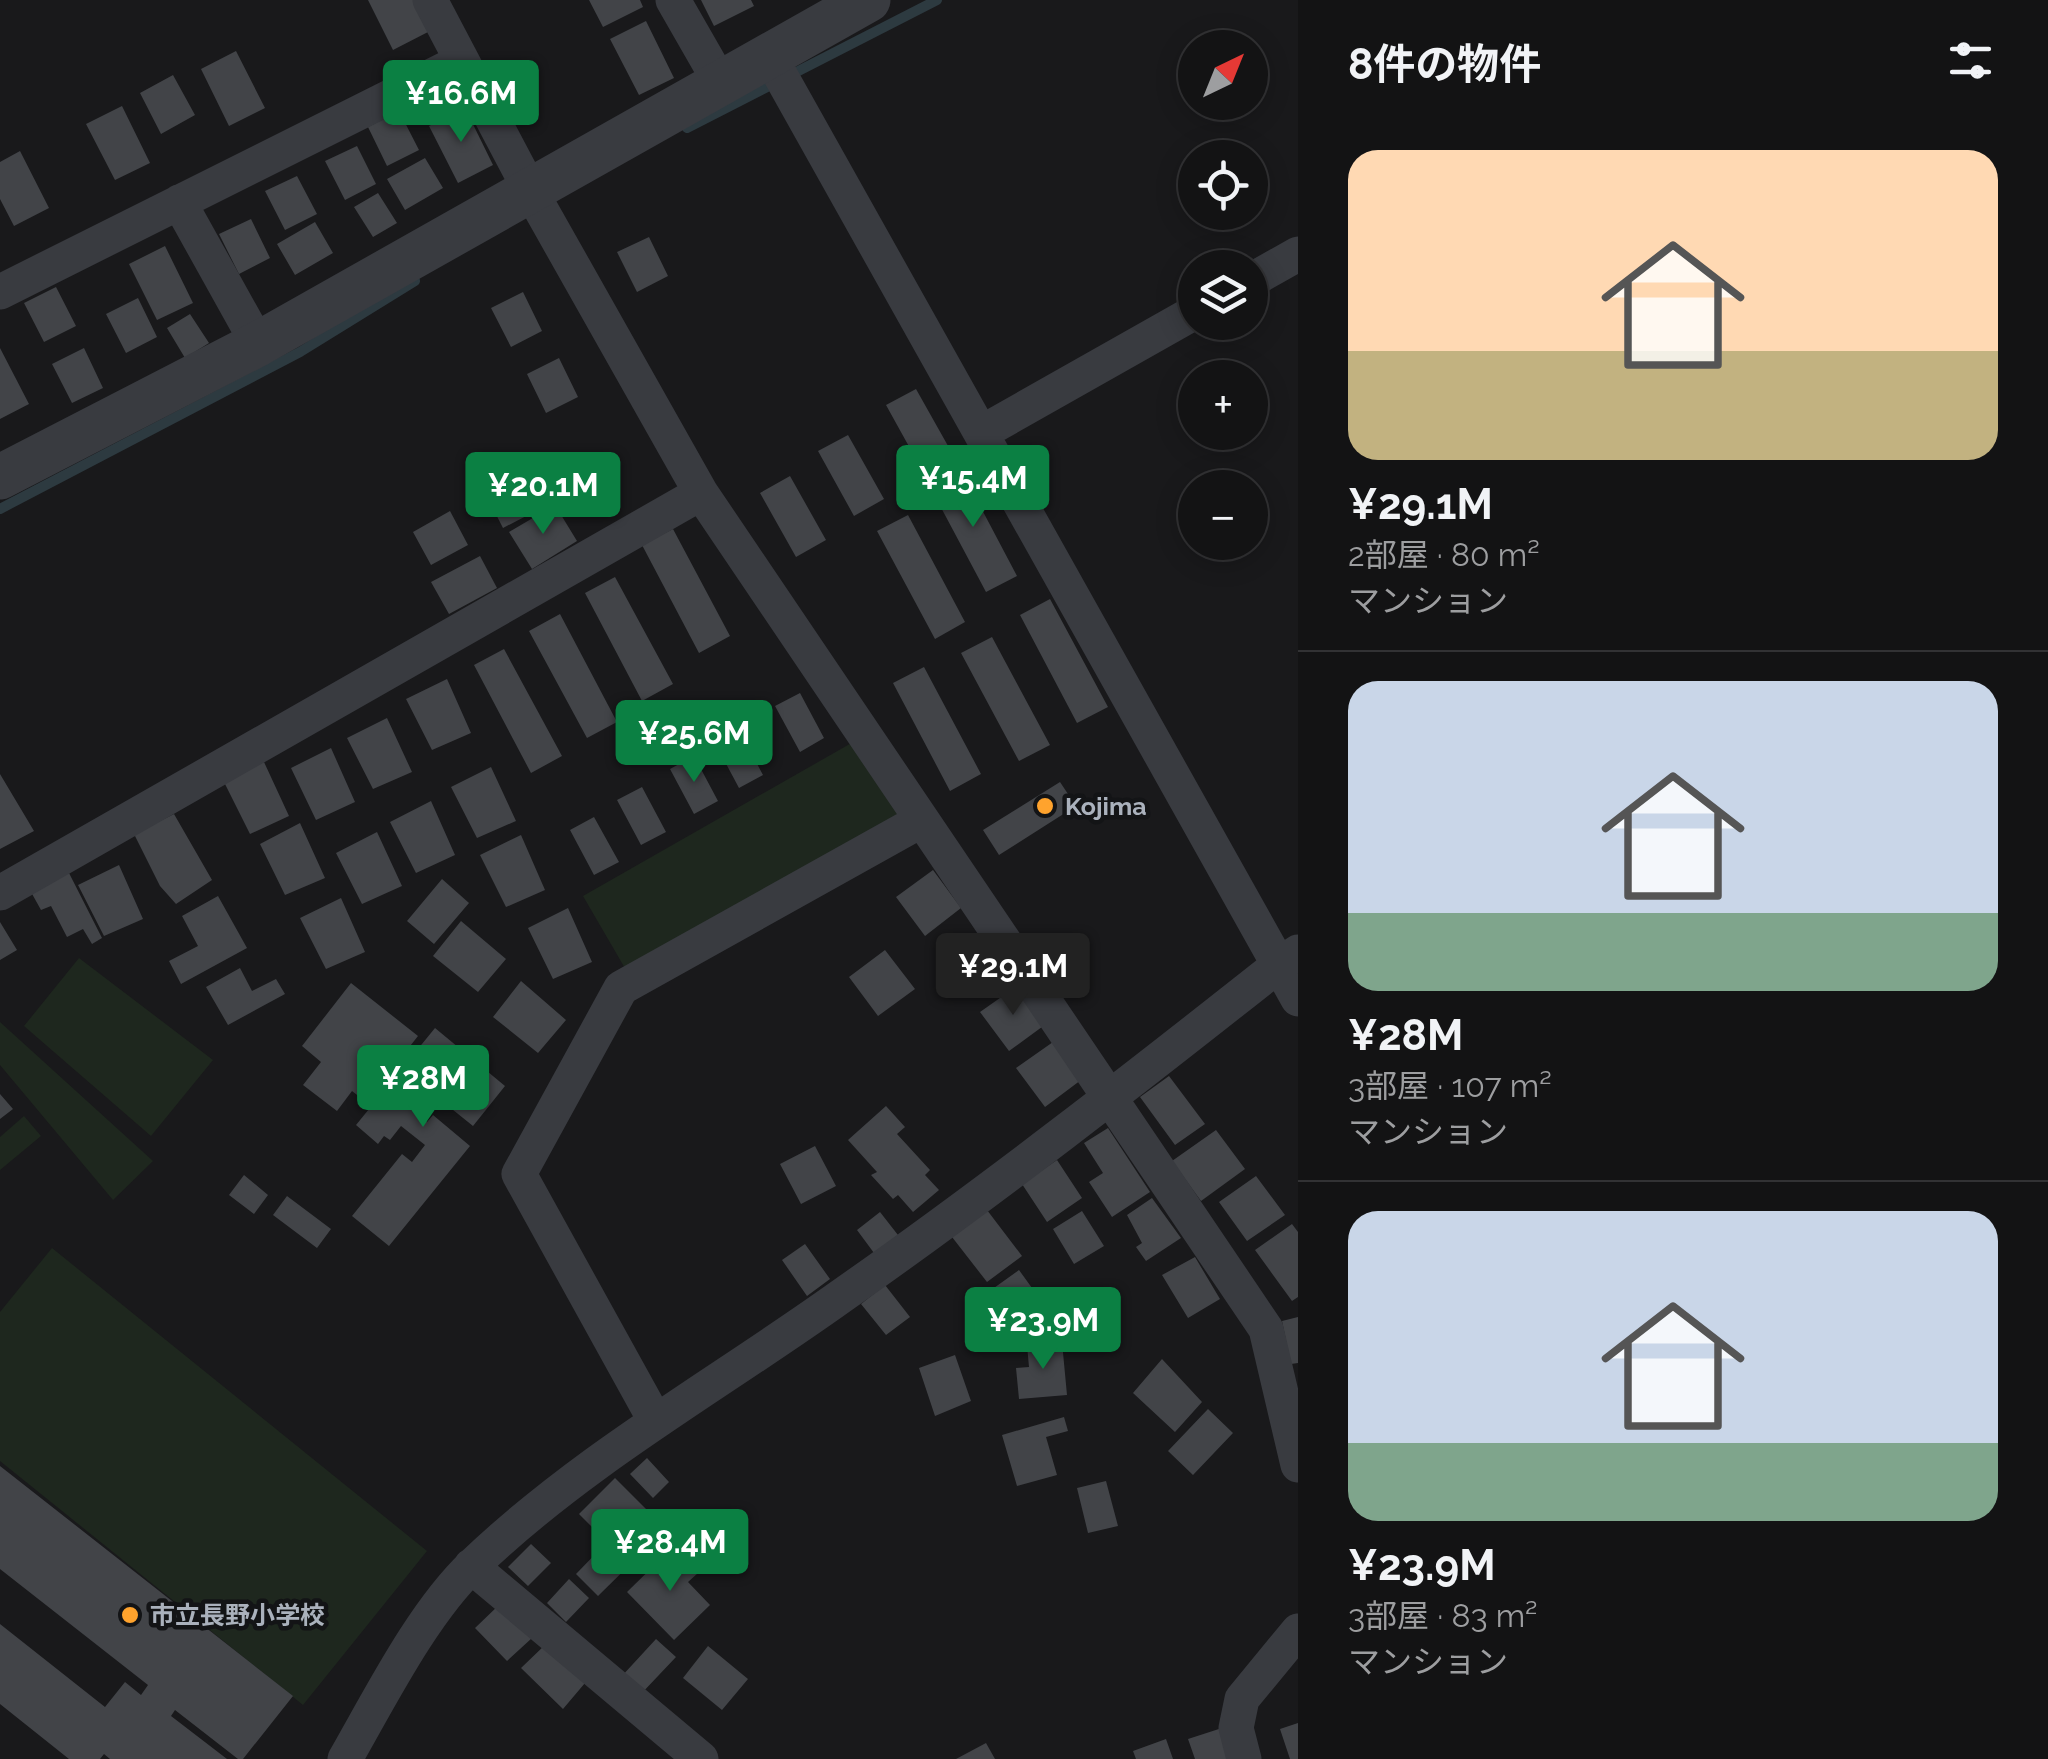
<!DOCTYPE html>
<html lang="ja">
<head>
<meta charset="utf-8">
<style>
  body { margin:0; font-family:Raleway,"Noto Sans JP",sans-serif; background:#1c1c1d; color:#f1f3f6; height:100vh; display:flex; flex-direction:column; font-size:38px; white-space:nowrap }
  * { box-sizing:border-box; margin:0 }
  p { font-size:32px; color:#9d9ea0 }
  .icon { flex:none; width:55px; height:55px; fill:none; stroke:currentColor; stroke-width:2; stroke-linecap:round; stroke-linejoin:round }
  .map { position:relative; flex:1; overflow:hidden }
  .panel { display:flex; flex-direction:column; background:#131314; width:750px }
  .panel>* { flex:none }
  .needle { width:65px; rotate:43deg }
  .fabs { position:absolute; left:1178px; top:30px; display:grid; gap:20px }
  .fabs a { display:grid; place-items:center; width:90px; height:90px; border-radius:50%; background:#131314; box-shadow:0 5px 25px #0003,0 0 0 2px #323234; font-size:50px }
  .price { position:absolute; translate:-50% -85px; padding:0 22px; border-radius:10px; background:#0b8043; color:#fff; font-size:32px; line-height:65px; filter:drop-shadow(0 2px 5px #0008) }
  .price::after { content:''; position:absolute; left:50%; top:60px; width:30px; height:22px; margin-left:-15px; background:inherit; clip-path:polygon(0 0,100% 0,50% 100%) }
  .price.active { background:#222; color:#fff }
  ul { padding:0; list-style:none }
  li { display:grid; align-content:center; gap:20px; height:530px; padding:0 50px }
  li+li { border-top:2px solid #323234 }
  li span { display:grid; place-items:center; height:310px; border-radius:30px; color:#555 }
  li>.icon { margin-inline-start:auto }
  span .icon { width:180px; height:180px; fill:#fffc; stroke-width:1 }
  li b { font-size:42px }
  h2 { display:flex; justify-content:space-between; align-items:center; height:120px; padding:0 50px; font-size:42px }
  main { display:flex; flex:1; min-height:0 }
  .map>svg:first-child { display:block }
  .green { fill:#1e271e }
  .lines { fill:none; stroke-linecap:round; stroke-linejoin:round }
  .stream { stroke:#2d3a40; stroke-width:10 }
  .building { fill:#424448 }
  .minor { stroke:#393b40; stroke-width:35 }
  .tertiary { stroke:#393b40; stroke-width:45 }
  .poi-dot { fill:#ffa32d; stroke:#131416; stroke-width:4 }
  .labels { text-anchor:middle; stroke-width:9; stroke-linejoin:round; paint-order:stroke }
  .poi-label { font-size:25px; font-weight:bold; fill:#aab1bc; stroke:#131416; text-anchor:start }
</style>
</head>
<body>
<main>
<div class="map">
<svg width="1298" height="1759" viewBox="0 0 1298 1759">
  <rect width="100%" height="100%" fill="#19191b"/>
  <path class="green" d="M855,741l46,72 -275,157 -43,-74z
    M79,958l134,102 -62,76 -127,-110z
    M0,1022l153,139 -40,39 -113,-135z
    M24,1116l17,20 -41,34v-33z
    M52,1248l375,303 -124,154 -303,-244v-149z"/>
  <g class="lines">
    <path class="stream" d="M687,128l250,-128
      M0,509l300,-157 115,-71"/>
  </g>
  <path class="building" d="M368,0h45l15,32 -35,18z
    M589,0h51l3,7 -40,20z
    M701,0h50l3,6 -40,20z
    M646,21l28,57 -35,17 -29,-56z
    M236,51l29,57 -36,18 -28,-57z
    M173,75l22,40 -34,19 -21,-41z
    M122,106l28,57 -35,17 -29,-56z
    M465,108l28,57 -35,18 -29,-57z
    M399,111l20,39 -32,16 -19,-39z
    M357,146l19,38 -31,16 -20,-39z
    M20,151l29,57 -35,18 -14,-27v-37z
    M425,158l18,30 -38,22 -18,-31z
    M297,176l20,38 -32,16 -20,-39z
    M378,193l19,30 -24,14 -19,-30z
    M251,219l19,39 -31,16 -20,-40z
    M315,222l18,31 -38,22 -18,-31z
    M649,237l19,39 -31,16 -20,-40z
    M165,246l28,57 -36,17 -28,-56z
    M56,287l20,39 -32,16 -20,-39z
    M523,292l19,39 -31,16 -20,-39z
    M138,298l19,39 -31,16 -20,-39z
    M190,314l19,29 -24,15 -18,-30z
    M0,348l29,56 -29,15z
    M84,348l19,40 -31,15 -20,-39z
    M559,358l19,39 -32,16 -19,-39z
    M916,389l36,64 -30,17 -36,-65z
    M848,435l36,64 -30,17 -36,-65z
    M960,468l57,108 -31,16 -57,-107z
    M527,470l14,24 -18,9 7,11 -27,14 -21,-41z
    M790,476l36,64 -30,17 -36,-64z
    M555,505l22,36 -45,28 -23,-37z
    M450,511l18,34 -37,20 -18,-33z
    M908,515l57,107 -30,17 -58,-108z
    M673,529l57,107 -31,17 -57,-108z
    M480,556l17,32 -48,26 -18,-32z
    M615,577l58,107 -31,17 -57,-108z
    M1050,599l58,108 -31,16 -57,-108z
    M560,614l57,108 -30,16 -58,-107z
    M992,637l58,108 -31,16 -58,-108z
    M504,649l58,107 -31,17 -57,-108z
    M924,667l57,107 -31,17 -57,-108z
    M447,679l24,54 -39,17 -26,-51z
    M800,693l24,45 -24,14 -25,-46z
    M387,718l25,54 -39,17 -26,-51z
    M739,730l24,45 -24,13 -24,-45z
    M331,748l24,54 -39,18 -25,-52z
    M694,756l24,45 -24,13 -24,-45z
    M264,762l25,54 -39,18 -26,-52z
    M491,767l25,54 -39,17 -26,-51z
    M0,774l34,57 -34,18z
    M1060,782l16,24 -77,49 -16,-25z
    M642,787l24,45 -25,13 -24,-45z
    M431,801l24,54 -39,18 -26,-51z
    M174,814l38,66 -36,24 -16,-18 -26,-52z
    M594,817l25,45 -25,13 -24,-45z
    M300,823l25,55 -40,17 -25,-51z
    M377,832l25,54 -40,18 -26,-51z
    M521,835l24,55 -39,17 -26,-52z
    M119,865l24,54 -39,17 -26,-51z
    M933,870l28,38 -36,28 -29,-39z
    M69,873l33,65 -10,6 -9,-15 -16,8 -16,-31 -10,4 -10,-18z
    M442,879l27,24 -35,41 -27,-23z
    M218,896l29,52 -66,36 -12,-23 29,-15 -16,-30z
    M341,898l24,54 -39,17 -26,-51z
    M568,908l24,54 -39,17 -25,-51z
    M461,921l45,38 -28,33 -45,-36z
    M0,922l17,28 -17,10z
    M885,950l30,39 -37,27 -29,-39z
    M240,968l12,23 24,-12 9,15 -57,31 -22,-38z
    M521,981l45,39 -28,33 -45,-36z
    M351,983l67,53 -52,66 -14,-11 -15,20 -34,-26 18,-23 -19,-16z
    M1017,986l29,38 -37,27 -29,-39z
    M435,1028l70,58 -32,40 -41,-33 -16,20 11,9 6,-7 37,31 -81,100 -37,-30 50,-62 10,8 13,-17 -24,-19 -11,14 -6,-4 -6,8 -22,-19z
    M1053,1042l28,38 -36,27 -29,-39z
    M1169,1076l36,48 -30,21 -35,-48z
    M0,1094l13,15 -13,10z
    M886,1106l19,21 -8,7 33,36 -5,5 14,15 -26,22 -15,-17 -5,4 -22,-24 6,-3 -29,-32z
    M1108,1128l42,64 -38,25 -23,-35 14,-9 -19,-30z
    M1216,1130l29,39 -44,32 -29,-40z
    M815,1146l21,40 -35,18 -21,-40z
    M1057,1160l25,38 -35,24 -25,-38z
    M244,1175l24,20 -14,19 -25,-19z
    M1256,1176l29,39 -38,26 -28,-39z
    M287,1196l44,33 -14,19 -44,-33z
    M1152,1198l29,40 -35,23 -10,-14 6,-4 -15,-28z
    M987,1210l35,46 -35,26 -35,-45z
    M1082,1211l22,35 -30,18 -21,-35z
    M880,1212l18,23 -24,18 -17,-23z
    M1292,1224l6,8v65l-6,4 -37,-51z
    M805,1244l25,35 -23,17 -25,-36z
    M1195,1257l25,42 -32,19 -26,-43z
    M1019,1270l34,47 -21,16 -6,-8 -12,9 -12,-16 -12,8 -17,-23z
    M885,1285l25,32 -24,18 -25,-31z
    M1111,1299l6,24 -49,11 -8,-21z
    M1298,1317v46l-7,1 -9,-43z
    M1062,1342l5,53 -48,4 -3,-31 13,-1 -2,-22z
    M955,1355l16,46 -36,15 -16,-48z
    M1162,1359l40,43 -27,30 -42,-39z
    M1208,1409l25,24 -40,42 -25,-24z
    M1064,1417l4,14 -22,6 11,38 -40,11 -15,-51z
    M647,1458l22,24 -16,16 -23,-24z
    M0,1466l293,230 -50,63h-5l-63,-49 -4,6 56,43h-117l-6,-5 -4,5h-31l-69,-55v-80l105,83 20,-25 16,13 7,-10 -148,-116z
    M615,1478l51,51 -68,67 -22,-22 31,-32 -28,-28z
    M1106,1481l12,45 -30,7 -11,-45z
    M531,1544l20,19 -23,23 -20,-19z
    M673,1547l25,26 -10,9 22,23 -36,35 -47,-48z
    M569,1579l20,19 -23,24 -19,-19z
    M500,1604l32,34 -25,23 -32,-33z
    M656,1639l20,18 -36,38 -19,-18z
    M546,1644l39,39 -22,26 -42,-41z
    M708,1646l40,33 -26,31 -39,-32z
    M1298,1723v36h-8l-10,-30z
    M1222,1728l11,31h-38l-7,-20z
    M1166,1739l7,20h-37l-3,-8z
    M986,1743l9,16h-39z"/>
  <g class="lines">
    <path class="minor" d="M430,0l100,190 171,303 565,836 32,136
      M673,0l47,82
      M769,55l529,944
      M179,202l79,142
      M1250,281l48,-27
      M0,292l462,-231
      M981,433l214,-121
      M0,893l701,-400
      M655,1420l-136,-246 102,-186 301,-168
      M471,1566l230,193
      M345,1759c35,-61 78,-147 129,-195 110,-105 243,-179 366,-267 151,-106 296,-219 440,-333l18,-12
      M1244,1759l-8,-31 6,-29 56,-68"/>
    <path class="tertiary" d="M0,477l258,-133 610,-344"/>
  </g>
  <g class="poi-dot">
    <circle cx="1045" cy="806" r="10"/>
    <circle cx="130" cy="1615" r="10"/>
  </g>
  <g class="labels">
    <g class="poi-label">
      <text x="1065" y="815">Kojima</text>
      <text x="150" y="1624">市立長野小学校</text>
    </g>
  </g>
</svg>
<div class="fabs">
<a><svg class="needle" viewBox="-14 -14 28 28"><path d="M0-13l5 13h-10z" fill="#e53935"/><path d="M0 13l5-13h-10z" fill="#9d9ea0"/></svg></a>
<a><svg class="icon" aria-label="locate" viewBox="0 0 24 24"><circle cx="12" cy="12" r="6"/><path d="M12 2v4M12 18v4M2 12h4M18 12h4"/></svg></a>
<a><svg class="icon" aria-label="layers" viewBox="0 0 24 24"><path d="M12 4l9 5-9 5-9-5zM3 14l9 5 9-5"/></svg></a>
<a>+</a>
<a>−</a>
</div>
<b class="price" style="left:461px;top:145px">¥16.6M</b>
<b class="price" style="left:973px;top:530px">¥15.4M</b>
<b class="price" style="left:543px;top:537px">¥20.1M</b>
<b class="price" style="left:694px;top:785px">¥25.6M</b>
<b class="price active" style="left:1013px;top:1018px">¥29.1M</b>
<b class="price" style="left:423px;top:1130px">¥28M</b>
<b class="price" style="left:1043px;top:1372px">¥23.9M</b>
<b class="price" style="left:670px;top:1594px">¥28.4M</b>
</div>
<section class="panel">
<h2>8件の物件<svg class="icon" aria-label="filters" viewBox="0 0 24 24"><path d="M4 7h16M4 17h16"/><circle cx="9" cy="7" r="2"/><circle cx="15" cy="17" r="2"/></svg></h2>
<ul>
<li><span style="background:linear-gradient(#ffd9b3 65%,#c2b280 0)"><svg class="icon" aria-label="home" viewBox="0 0 24 24"><path d="M3 11l9-7 9 7M6 9v11h12V9"/></svg></span><div><b>¥29.1M</b><p>2部屋 · 80 m²</p><p>マンション</p></div></li>
<li><span style="background:linear-gradient(#c9d6e8 75%,#7fa58c 0)"><svg class="icon" aria-label="home" viewBox="0 0 24 24"><path d="M3 11l9-7 9 7M6 9v11h12V9"/></svg></span><div><b>¥28M</b><p>3部屋 · 107 m²</p><p>マンション</p></div></li>
<li><span style="background:linear-gradient(#c9d6e8 75%,#7fa58c 0)"><svg class="icon" aria-label="home" viewBox="0 0 24 24"><path d="M3 11l9-7 9 7M6 9v11h12V9"/></svg></span><div><b>¥23.9M</b><p>3部屋 · 83 m²</p><p>マンション</p></div></li>
</ul>
</section>
</main>
</body>
</html>
